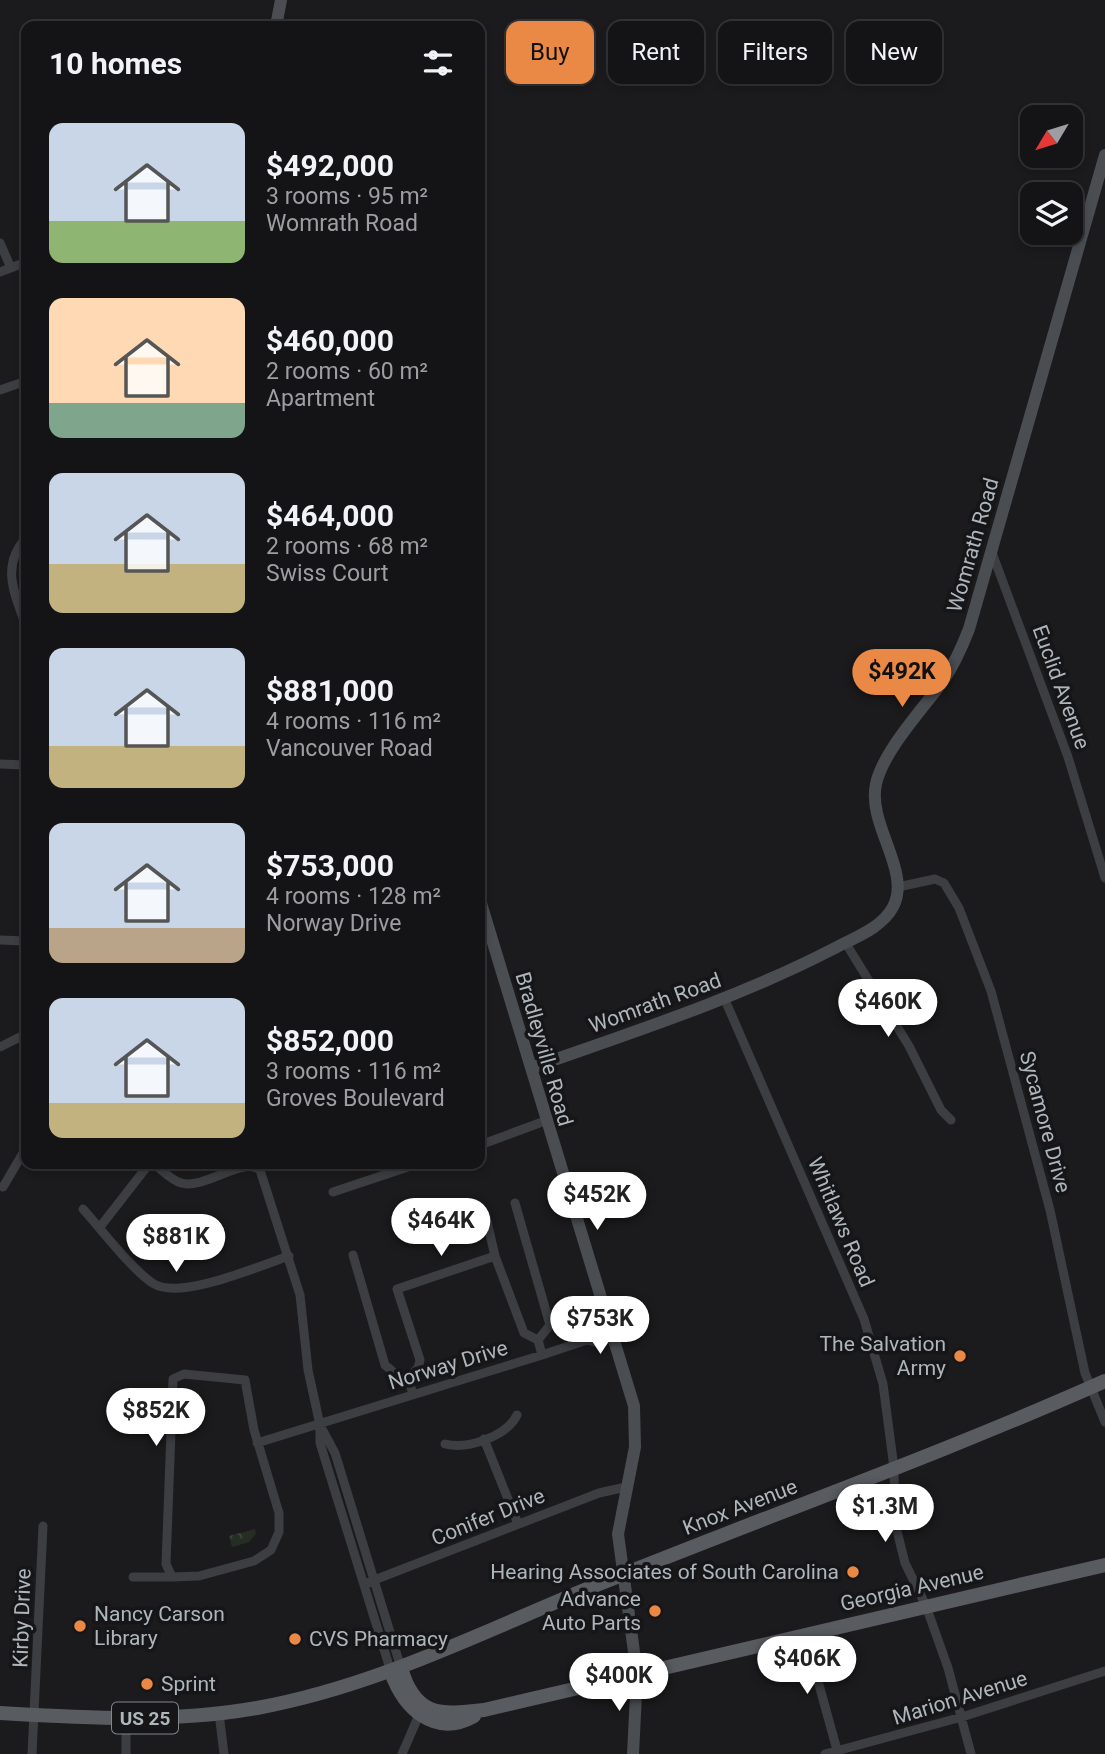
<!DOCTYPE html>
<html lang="en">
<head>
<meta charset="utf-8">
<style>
  body { margin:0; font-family:Roboto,sans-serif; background:#1d1d1f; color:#f1f3f6; height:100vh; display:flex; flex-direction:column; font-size:26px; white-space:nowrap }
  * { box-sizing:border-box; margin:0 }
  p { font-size:23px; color:#9d9ea1 }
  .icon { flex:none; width:38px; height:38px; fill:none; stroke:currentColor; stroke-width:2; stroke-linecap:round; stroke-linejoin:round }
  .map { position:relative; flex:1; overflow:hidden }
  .details { position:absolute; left:21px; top:21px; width:464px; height:1148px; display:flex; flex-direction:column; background:#141416; border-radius:14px; box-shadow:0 4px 10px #0003,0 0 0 2px #333335 }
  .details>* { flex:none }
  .hud { position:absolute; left:506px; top:21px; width:494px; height:63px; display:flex; gap:14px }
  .needle { width:46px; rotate:232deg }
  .buttons { position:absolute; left:1020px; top:105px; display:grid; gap:14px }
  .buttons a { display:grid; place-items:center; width:63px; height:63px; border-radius:14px; background:#141416; box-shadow:0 4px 10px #0003,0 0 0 2px #333335; font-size:35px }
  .price { position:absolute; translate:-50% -60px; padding:0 16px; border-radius:24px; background:#fff; color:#222; font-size:23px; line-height:46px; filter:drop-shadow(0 2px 4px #0008) }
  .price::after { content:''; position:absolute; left:50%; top:42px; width:21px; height:16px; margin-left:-10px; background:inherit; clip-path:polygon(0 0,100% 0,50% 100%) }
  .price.active { background:#ea8946; color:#111 }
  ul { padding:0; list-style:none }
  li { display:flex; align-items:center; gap:21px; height:175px; padding:0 28px }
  li span { display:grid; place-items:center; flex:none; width:196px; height:140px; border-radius:14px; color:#555 }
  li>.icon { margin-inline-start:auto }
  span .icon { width:84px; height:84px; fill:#fffc; stroke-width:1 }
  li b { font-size:30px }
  h2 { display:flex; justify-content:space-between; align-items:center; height:84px; padding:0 28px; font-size:30px }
  .pill { padding:0 24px; border-radius:14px; background:#141416; box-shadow:0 4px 10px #0003,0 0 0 2px #333335; font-size:24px; line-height:63px }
  .pill.active { background:#ea8946; color:#111 }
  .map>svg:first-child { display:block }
  .park { fill:url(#park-crowns) }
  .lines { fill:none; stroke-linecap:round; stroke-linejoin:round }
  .street { stroke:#3c3e42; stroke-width:9 }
  .secondary { stroke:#4a4e52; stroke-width:12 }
  .primary { stroke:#585c61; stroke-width:14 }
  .poi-dot { fill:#ea8946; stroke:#161618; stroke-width:2.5 }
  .labels { text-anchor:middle; stroke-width:7; stroke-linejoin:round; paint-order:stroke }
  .shield { fill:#161618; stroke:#80868b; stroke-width:2 }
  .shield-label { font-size:19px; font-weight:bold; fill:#aeb6bc }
  .street-label { font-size:21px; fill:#aeb6bc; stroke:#161618 }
  .poi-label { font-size:21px; fill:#aeb6bc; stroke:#161618; text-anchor:end }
</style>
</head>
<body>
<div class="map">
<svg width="1105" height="1754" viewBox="0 0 1105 1754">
  <defs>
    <pattern id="park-crowns" width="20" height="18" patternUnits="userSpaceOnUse" patternTransform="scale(1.75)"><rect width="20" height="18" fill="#252d25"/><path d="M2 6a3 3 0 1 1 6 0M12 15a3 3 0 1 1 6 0" fill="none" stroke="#424943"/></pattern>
  </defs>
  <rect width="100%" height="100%" fill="#1b1b1d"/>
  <path class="park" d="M255,1529l1,5 -7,8 -17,5 -3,-11z"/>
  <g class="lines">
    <path class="street" d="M0,243l11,25
      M0,272l26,-10
      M0,390l26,-9
      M26,538c-26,28 -11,57 0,88
      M991,550l77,207 37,121
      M0,764l26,1
      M898,887l37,-8 9,4 15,25 32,83 59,219 35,163 20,49
      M0,940l26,1
      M845,942l64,104 32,64 10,10
      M725,1000l139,319 19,65 11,84 1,55 10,40 21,43 22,62 23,86
      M0,1047l26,-13
      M480,1145l65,-24
      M154,1164c8,6 17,16 27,19 23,7 62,-27 79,-13l40,125 8,75 12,55v18l71,229
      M3,1187l23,-39
      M333,1192l84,-28
      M515,1203l35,122 -12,15
      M83,1209c18,20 50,62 71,75 27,16 105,-18 135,-28
      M486,1217l9,39 29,77 14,7 4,15
      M100,1227l49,-63
      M353,1255l32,110 13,11 10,2
      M587,1340l7,2 19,-6
      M184,1374l61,6 9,50 25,83v19l-8,18 -17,11 -55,15 -27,1 -6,-13 7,-185z
      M413,1394l-5,-16 10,-10 2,-8 -23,-71 98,-33
      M320,1425l15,28 66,215
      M484,1439l34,85
      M257,1443l285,-88 45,-15 4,-6 19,-7
      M445,1444c22,6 62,-8 72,-29
      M133,1577h39
      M364,1584l235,-91 27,-6
      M805,1634l32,116
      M219,1713l5,41
      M32,1754l11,-228
      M126,1754v-35
      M402,1754l17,-39
      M825,1754l137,-37 143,-46"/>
    <path class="secondary" d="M276,26l5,-26
      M480,900l154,506 1,41 -17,87 19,140 -4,80
      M531,1068c102,-36 205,-69 302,-119 20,-11 48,-20 60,-42 19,-36 -26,-82 -17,-123 7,-33 47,-75 67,-103 11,-16 19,-34 26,-52l136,-474"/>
    <path class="primary" d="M401,1668c14,49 39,47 83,42l621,-145
      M391,1672c13,36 43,66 83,44
      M0,1713c85,5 173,10 257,-5 121,-22 229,-78 342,-124 168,-68 340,-129 506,-203"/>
  </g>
  <g class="poi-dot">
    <circle cx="960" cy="1356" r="7"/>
    <circle cx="853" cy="1572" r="7"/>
    <circle cx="655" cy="1611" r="7"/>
    <circle cx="80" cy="1626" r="7"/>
    <circle cx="295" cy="1639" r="7"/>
    <circle cx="147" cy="1684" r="7"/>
  </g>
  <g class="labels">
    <rect class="shield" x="112" y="1702.5" width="66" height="31" rx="5"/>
    <g class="shield-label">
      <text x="145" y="1725">US 25</text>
    </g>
    <g class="street-label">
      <text transform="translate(973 545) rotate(-74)" y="7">Womrath Road</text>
      <text transform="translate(1061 687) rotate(70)" y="7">Euclid Avenue</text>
      <text transform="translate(655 1003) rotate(-20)" y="7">Womrath Road</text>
      <text transform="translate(544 1049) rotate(74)" y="7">Bradleyville Road</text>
      <text transform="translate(1045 1122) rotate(75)" y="7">Sycamore Drive</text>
      <text transform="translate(841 1222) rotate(67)" y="7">Whitlaws Road</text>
      <text transform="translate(448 1365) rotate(-17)" y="7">Norway Drive</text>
      <text transform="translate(740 1507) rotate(-21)" y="7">Knox Avenue</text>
      <text transform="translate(488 1517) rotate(-22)" y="7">Conifer Drive</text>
      <text transform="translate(912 1588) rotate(-13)" y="7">Georgia Avenue</text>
      <text transform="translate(22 1618) rotate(-88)" y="7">Kirby Drive</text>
      <text transform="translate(960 1698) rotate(-17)" y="7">Marion Avenue</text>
    </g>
    <g class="poi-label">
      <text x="946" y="1351">The Salvation<tspan x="946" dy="24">Army</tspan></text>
      <text x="839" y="1579">Hearing Associates of South Carolina</text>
      <text x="641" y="1606">Advance<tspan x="641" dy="24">Auto Parts</tspan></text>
      <text x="94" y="1621" text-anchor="start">Nancy Carson<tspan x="94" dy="24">Library</tspan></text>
      <text x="309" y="1646" text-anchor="start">CVS Pharmacy</text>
      <text x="161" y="1691" text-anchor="start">Sprint</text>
    </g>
  </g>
</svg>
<div class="buttons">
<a><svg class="needle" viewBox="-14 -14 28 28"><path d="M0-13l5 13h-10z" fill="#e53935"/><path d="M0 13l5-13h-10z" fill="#9d9ea1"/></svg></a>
<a><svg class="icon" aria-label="layers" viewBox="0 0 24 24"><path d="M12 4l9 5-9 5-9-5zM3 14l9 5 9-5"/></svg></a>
</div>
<b class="price active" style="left:902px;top:709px">$492K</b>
<b class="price" style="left:888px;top:1039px">$460K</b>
<b class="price" style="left:597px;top:1232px">$452K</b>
<b class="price" style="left:441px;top:1258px">$464K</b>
<b class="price" style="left:176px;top:1274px">$881K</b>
<b class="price" style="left:600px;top:1356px">$753K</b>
<b class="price" style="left:156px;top:1448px">$852K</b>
<b class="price" style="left:885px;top:1544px">$1.3M</b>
<b class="price" style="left:807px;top:1696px">$406K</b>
<b class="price" style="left:619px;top:1713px">$400K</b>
<div class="hud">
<a class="pill active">Buy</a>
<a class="pill">Rent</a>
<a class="pill">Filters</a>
<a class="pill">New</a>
</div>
<section class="details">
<h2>10 homes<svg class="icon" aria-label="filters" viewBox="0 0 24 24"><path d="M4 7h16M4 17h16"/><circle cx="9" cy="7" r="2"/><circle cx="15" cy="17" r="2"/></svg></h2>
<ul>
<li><span style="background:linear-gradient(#c9d6e8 70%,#8fb573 0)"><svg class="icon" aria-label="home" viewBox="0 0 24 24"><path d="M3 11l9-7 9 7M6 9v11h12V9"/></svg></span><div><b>$492,000</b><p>3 rooms · 95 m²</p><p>Womrath Road</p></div></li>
<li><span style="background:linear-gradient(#ffd9b3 75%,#7fa58c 0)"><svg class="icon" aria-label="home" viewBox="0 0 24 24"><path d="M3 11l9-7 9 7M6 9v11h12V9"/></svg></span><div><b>$460,000</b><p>2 rooms · 60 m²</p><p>Apartment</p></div></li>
<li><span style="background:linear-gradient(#c9d6e8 65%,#c2b280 0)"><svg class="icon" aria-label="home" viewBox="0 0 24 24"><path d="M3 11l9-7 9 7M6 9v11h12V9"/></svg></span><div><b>$464,000</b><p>2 rooms · 68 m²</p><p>Swiss Court</p></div></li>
<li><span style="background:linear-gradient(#c9d6e8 70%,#c2b280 0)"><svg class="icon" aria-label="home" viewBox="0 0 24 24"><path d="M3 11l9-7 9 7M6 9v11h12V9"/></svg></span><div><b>$881,000</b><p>4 rooms · 116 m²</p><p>Vancouver Road</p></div></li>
<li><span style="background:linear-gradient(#c9d6e8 75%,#b9a48a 0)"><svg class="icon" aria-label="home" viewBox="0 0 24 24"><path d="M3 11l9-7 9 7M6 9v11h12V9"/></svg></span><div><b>$753,000</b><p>4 rooms · 128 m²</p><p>Norway Drive</p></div></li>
<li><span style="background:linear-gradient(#c9d6e8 75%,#c2b280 0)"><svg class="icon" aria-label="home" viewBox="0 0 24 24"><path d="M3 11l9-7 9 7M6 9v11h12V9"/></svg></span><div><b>$852,000</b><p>3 rooms · 116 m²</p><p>Groves Boulevard</p></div></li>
</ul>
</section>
</div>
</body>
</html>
